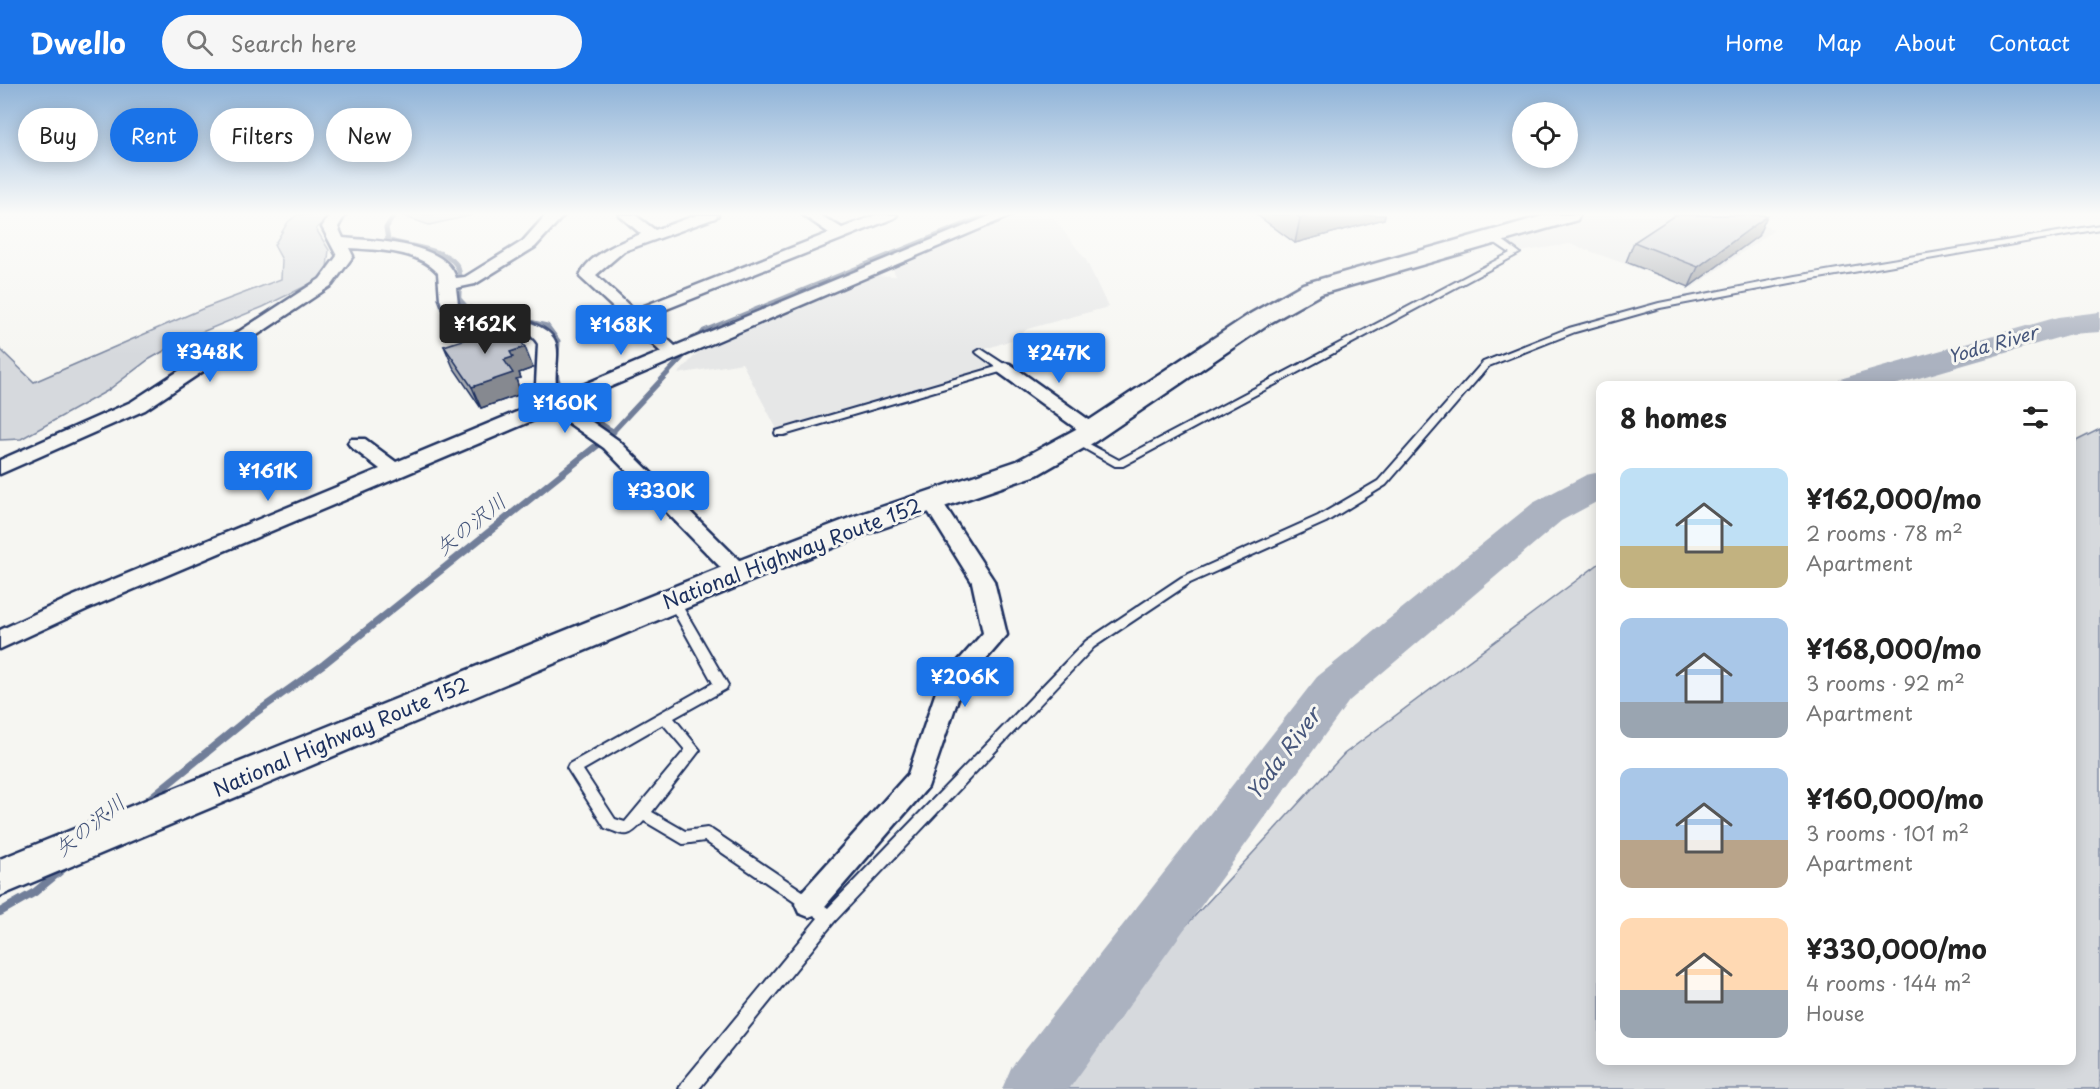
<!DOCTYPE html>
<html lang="en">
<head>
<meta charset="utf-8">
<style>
  body { margin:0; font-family:"Playpen Sans","Klee One",sans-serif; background:#f6f6f6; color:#222; height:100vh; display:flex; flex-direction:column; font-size:22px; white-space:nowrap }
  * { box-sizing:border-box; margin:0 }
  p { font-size:20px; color:#767676 }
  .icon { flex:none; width:33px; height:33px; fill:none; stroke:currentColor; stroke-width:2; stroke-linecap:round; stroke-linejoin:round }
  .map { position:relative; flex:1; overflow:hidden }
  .sheet { position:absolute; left:1596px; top:297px; width:480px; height:684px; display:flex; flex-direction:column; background:#fff; border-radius:12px; box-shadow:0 3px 15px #0003 }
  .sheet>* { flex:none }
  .hud { position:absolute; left:18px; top:24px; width:570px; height:54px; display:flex; gap:12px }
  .tools { position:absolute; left:1512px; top:18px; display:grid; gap:12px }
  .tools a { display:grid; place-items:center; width:66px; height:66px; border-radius:50%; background:#fff; box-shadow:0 3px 15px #0003; font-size:30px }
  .price { position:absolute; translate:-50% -51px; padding:0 14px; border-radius:6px; background:#1a73e8; color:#fff; font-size:20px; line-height:39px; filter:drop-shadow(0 2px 3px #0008) }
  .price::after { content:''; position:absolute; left:50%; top:36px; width:18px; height:14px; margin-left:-9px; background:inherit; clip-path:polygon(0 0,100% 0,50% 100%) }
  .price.active { background:#222; color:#fff }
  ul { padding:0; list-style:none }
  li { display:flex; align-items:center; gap:18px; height:150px; padding:0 24px }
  li span { display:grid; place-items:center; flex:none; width:168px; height:120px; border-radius:12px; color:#555 }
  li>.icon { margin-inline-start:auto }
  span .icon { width:72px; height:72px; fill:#fffc; stroke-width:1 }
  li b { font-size:26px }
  h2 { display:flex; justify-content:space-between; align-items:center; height:72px; padding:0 24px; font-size:26px }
  .pill { padding:0 21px; border-radius:27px; background:#fff; box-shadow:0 3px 15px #0003; font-size:21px; line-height:54px }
  .pill.active { background:#1a73e8; color:#fff }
  header { display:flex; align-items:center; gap:36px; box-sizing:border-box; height:84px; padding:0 30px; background:#1a73e8; color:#fff }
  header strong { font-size:28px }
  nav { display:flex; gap:33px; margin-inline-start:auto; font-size:21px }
  .search { width:420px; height:54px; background:#f6f6f6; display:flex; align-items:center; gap:15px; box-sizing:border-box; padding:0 21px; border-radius:33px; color:#767676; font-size:22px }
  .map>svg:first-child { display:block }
  .built { fill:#e6e7e7 }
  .green { fill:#d6d9dd; stroke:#78849e; stroke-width:1.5 }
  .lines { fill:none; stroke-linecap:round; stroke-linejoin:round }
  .stream-far2 { stroke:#717e99; stroke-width:5 }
  .stream-far1 { stroke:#717e99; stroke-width:7 }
  .stream { stroke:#717e99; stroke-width:8 }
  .river { fill:#abb2c0; fill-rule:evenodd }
  .lane-casing { stroke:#1b2f5e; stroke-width:4 }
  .street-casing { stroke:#1b2f5e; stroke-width:5 }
  .highway-casing { stroke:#1b2f5e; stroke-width:5 }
  .lane { fill:#f6f6f2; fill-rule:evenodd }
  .street { fill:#f6f6f2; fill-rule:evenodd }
  .highway { fill:#f6f6f2; fill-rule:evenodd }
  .wall { fill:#a5a9b0; stroke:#1b2f5e; stroke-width:1.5 }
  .shaded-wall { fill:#868990; stroke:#1b2f5e; stroke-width:1.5 }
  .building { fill:#c0c4cd; stroke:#1b2f5e; stroke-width:1.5 }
  .labels { text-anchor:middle; stroke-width:6; stroke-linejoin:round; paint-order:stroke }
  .far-water-label { font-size:18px; font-style:italic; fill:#46567b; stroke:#f6f6f2 }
  .street-label { font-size:20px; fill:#1b2f5e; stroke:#f6f6f2 }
  .water-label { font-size:21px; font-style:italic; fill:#46567b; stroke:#f6f6f2 }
</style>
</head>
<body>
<header>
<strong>Dwello</strong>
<div class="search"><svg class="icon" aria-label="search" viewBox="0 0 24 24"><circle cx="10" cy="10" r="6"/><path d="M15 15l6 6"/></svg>Search here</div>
<nav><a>Home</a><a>Map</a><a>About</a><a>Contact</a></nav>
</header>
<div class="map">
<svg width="2100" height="1005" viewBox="0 0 2100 1005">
  <rect width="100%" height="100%" fill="#f6f6f2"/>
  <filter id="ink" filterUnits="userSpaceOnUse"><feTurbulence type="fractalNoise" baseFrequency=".0167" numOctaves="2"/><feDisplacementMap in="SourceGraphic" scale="12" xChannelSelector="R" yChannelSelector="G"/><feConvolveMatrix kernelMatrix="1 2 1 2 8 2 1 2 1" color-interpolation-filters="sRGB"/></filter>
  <g filter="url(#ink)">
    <path class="built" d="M1012,131l40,1 34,44 22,47 -81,22 -10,9 -40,14 20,16 -219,63 -36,-68 -64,11 23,-25 171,-74 24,1 -5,-11z
      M1592,131h156l26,15 -82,58 -122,-44 -51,8 -19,-12z"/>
    <path class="green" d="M297,131h32l-13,14 13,21 -2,17 -7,12 -57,28 -78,32 -37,21 -41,31 -86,48 -21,1v-91l34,33 168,-73 79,-30 1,-19 -8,-15 14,-23z
      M400,131h73l-44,10z
      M2100,345v660h-1052l14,-29 282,-306 256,-191v497h472v-617z"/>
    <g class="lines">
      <path class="stream-far2" d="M394,131l-8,13 2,12c18,7 66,8 71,31 3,9 -1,19 0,28l7,8 81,19 11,15c0,12 -4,25 -1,37 6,26 37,41 57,54
        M696,257l8,-10 283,-116
        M608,353l81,-87"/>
      <path class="stream-far1" d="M243,638l81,-58 286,-229"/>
      <path class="stream" d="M143,720l102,-83
        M0,828l35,-20 34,-28"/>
      <path class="river" d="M2100,228v20l-29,2 -180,52h-56l5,-7 218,-62z
        M1600,388v28l-39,21 -212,180 -280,388h-67l9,-21 306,-391 216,-174 53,-28z"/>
      <g class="lane-casing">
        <path id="lane" d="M2100,141v4l-304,53 -136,26 -85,24 -86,34 -103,119 -60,37 -136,61 -96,64 -260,275 -135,167h-20l3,-6 136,-165 -113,-77 -22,3 -39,-23c-16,18 -18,15 -39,7l-38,-60 2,-4 144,-81 -46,-83 2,-3h8l51,88 -2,4 -52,29 26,32 -48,62 33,19 22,-3 5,2 116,78 258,-267 96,-64 136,-61 60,-35 105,-119 86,-34 90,-25 137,-27zM663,640l22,26 -60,72 -10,-3 -32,-49z
          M1488,150h6l26,19 -397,213h-8l-44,-25 1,-2h8l39,21 391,-207 -22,-15z
          M981,265l26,17v4l-223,65h-8l-1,-2 1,-2 220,-64 -18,-13 -2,-2z"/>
      </g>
      <g class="street-casing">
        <path id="street" d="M330,131h15l-7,12 5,11c31,3 103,4 113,40l9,-1 58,-36 23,-26h18l-29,32 -60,37 -19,4 2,16 6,4c22,5 86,10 92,36 4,18 -5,33 3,51l102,-43 -81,-75c5,-21 43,-36 61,-43l-22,-19h16l20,15 42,-15h21l-3,3 -91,33 -28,24 38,35 195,-77 -26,-18h17l22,13 34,-13h21l-3,3 -250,100 31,28 317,-131h20l-444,190 50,35 129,128 3,5 -3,5 -8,3 -8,-3 -127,-130 -51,-36 -466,197 -87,40v-19l71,-33 309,-128 -29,-22 -3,-4 3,-4h14l31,23 147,-61 -7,-17 2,-40c-11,-22 -71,-21 -93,-32l-5,-13 -2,-26c-19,-23 -61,-23 -89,-25l4,8 -21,29 -187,125 -145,64v-14l131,-58 189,-123 17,-23 -15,-29z
          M1004,279l6,1 89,63 3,4 -3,4h-14l-87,-63 -3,-4z
          M931,409l7,2 56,86 13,54 -45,52 -34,100 -109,126 -10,4 -10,-4 -4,-9 4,-9 109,-121 31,-91 44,-50 -11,-51 -51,-82 3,-5z"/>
      </g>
      <g class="highway-casing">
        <path id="highway" d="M1546,131h34l-3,5 -256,74 -53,30 -172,117 -59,34 -163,56 -123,50 -751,315v-37l727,-294 125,-48 165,-56 59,-32 174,-115 53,-30z"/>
      </g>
      <use href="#lane" class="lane"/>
      <use href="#street" class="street"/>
      <use href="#highway" class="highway"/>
    </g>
    <path class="wall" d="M1257,131h128l-1,4 -89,24z
      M1758,152l-69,51 -63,-25 8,-20z
      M444,262l89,22 -14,5 2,5 -5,1 5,15 -40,14 -28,-41z"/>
    <path class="shaded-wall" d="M1312,131h73l-1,4 -89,24 5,-25z
      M1767,132l-9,20 -69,51 9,-20z
      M525,263l8,21 -14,5 2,5 -5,1 5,15 -40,14 -9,-21 32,-27 6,-8z"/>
    <path class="building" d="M1295,131h17l-12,3z
      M1675,131h87l5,1 -69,51 -64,-25z
      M509,241l16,22 -15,5 3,5 -9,3 9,13 -41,14 -28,-41z"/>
  </g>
  <linearGradient id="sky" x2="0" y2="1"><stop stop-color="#8fb3d8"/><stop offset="0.48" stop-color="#fbfbf9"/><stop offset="1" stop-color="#fbfbf9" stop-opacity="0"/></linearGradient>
  <rect width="2100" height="271" fill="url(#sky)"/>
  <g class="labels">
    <g class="far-water-label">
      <text transform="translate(1993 261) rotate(-16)" y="6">Yoda River</text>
    </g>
    <g class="street-label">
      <text transform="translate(792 470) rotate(-21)" y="7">National Highway Route 152</text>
      <text transform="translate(341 653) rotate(-23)" y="7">National Highway Route 152</text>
    </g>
    <g class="water-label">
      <text transform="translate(471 441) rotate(-39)" y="7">矢の沢川</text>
      <text transform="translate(1284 670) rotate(-53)" y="7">Yoda River</text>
      <text transform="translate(90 742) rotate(-39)" y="7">矢の沢川</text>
    </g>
  </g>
</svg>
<div class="tools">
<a><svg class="icon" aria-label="locate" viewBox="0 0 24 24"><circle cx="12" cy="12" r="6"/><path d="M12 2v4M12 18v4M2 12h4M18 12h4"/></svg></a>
</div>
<b class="price active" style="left:485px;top:271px">¥162K</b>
<b class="price" style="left:621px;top:272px">¥168K</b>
<b class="price" style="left:210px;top:299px">¥348K</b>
<b class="price" style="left:1059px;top:300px">¥247K</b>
<b class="price" style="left:565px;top:350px">¥160K</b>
<b class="price" style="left:268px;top:418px">¥161K</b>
<b class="price" style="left:661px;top:438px">¥330K</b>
<b class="price" style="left:965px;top:624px">¥206K</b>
<div class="hud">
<a class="pill">Buy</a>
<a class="pill active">Rent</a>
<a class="pill">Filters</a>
<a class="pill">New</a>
</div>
<section class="sheet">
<h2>8 homes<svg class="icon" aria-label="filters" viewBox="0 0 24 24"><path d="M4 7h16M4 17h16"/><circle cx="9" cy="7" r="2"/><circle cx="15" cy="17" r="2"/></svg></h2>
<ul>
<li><span style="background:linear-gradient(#bfe0f5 65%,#c2b280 0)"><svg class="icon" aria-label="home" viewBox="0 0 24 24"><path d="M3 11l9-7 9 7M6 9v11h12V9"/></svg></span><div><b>¥162,000/mo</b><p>2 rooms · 78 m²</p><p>Apartment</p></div></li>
<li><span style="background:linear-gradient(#a9c7e8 70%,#9aa5b1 0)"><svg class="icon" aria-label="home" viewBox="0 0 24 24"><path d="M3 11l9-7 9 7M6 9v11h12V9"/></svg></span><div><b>¥168,000/mo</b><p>3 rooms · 92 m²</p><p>Apartment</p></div></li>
<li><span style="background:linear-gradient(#a9c7e8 60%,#b9a48a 0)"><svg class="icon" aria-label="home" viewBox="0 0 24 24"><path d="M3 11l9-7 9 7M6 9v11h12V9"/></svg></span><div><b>¥160,000/mo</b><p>3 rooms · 101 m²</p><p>Apartment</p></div></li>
<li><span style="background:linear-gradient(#ffd9b3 60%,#9aa5b1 0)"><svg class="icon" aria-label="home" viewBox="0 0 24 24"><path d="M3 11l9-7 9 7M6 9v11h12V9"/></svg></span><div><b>¥330,000/mo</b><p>4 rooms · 144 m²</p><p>House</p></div></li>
</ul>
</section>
</div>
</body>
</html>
